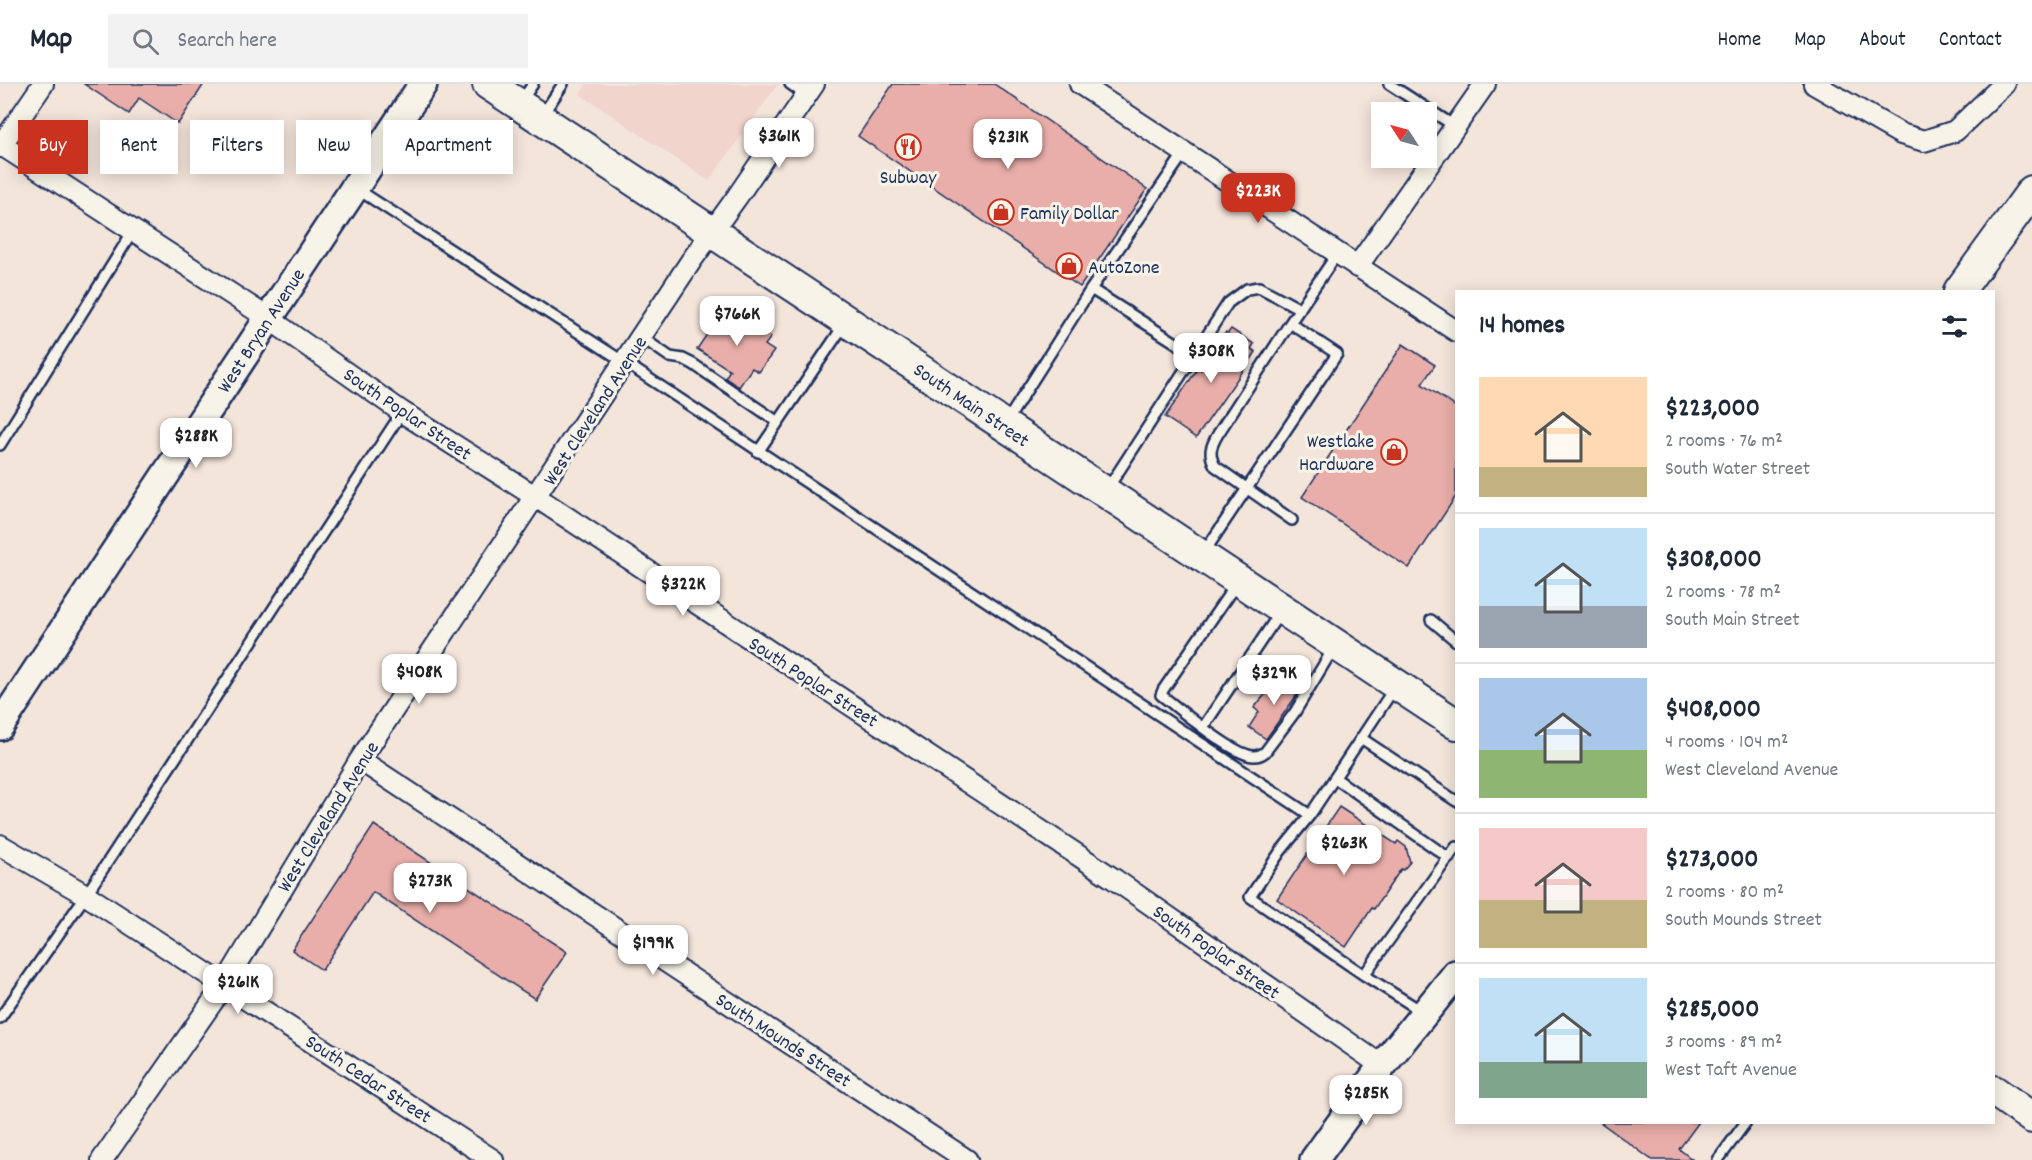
<!DOCTYPE html>
<html lang="en">
<head>
<meta charset="utf-8">
<style>
  body { margin:0; font-family:Dekko,sans-serif; background:#f2f2f3; color:#1f2937; height:100vh; display:flex; flex-direction:column; font-size:22px; white-space:nowrap }
  * { box-sizing:border-box; margin:0 }
  p { font-size:20px; color:#747a83 }
  .icon { flex:none; width:33px; height:33px; fill:none; stroke:currentColor; stroke-width:2; stroke-linecap:round; stroke-linejoin:round }
  .map { position:relative; flex:1; overflow:hidden }
  .sheet { position:absolute; left:1455px; top:206px; width:540px; height:834px; display:flex; flex-direction:column; background:#fff; border-radius:0px; box-shadow:0 3px 15px #0003 }
  .sheet>* { flex:none }
  .banner { position:absolute; left:18px; top:36px; width:570px; height:54px; display:flex; gap:12px }
  .needle { width:39px; rotate:306deg }
  .tools { position:absolute; left:1371px; top:18px; display:grid; gap:12px }
  .tools a { display:grid; place-items:center; width:66px; height:66px; border-radius:0px; background:#fff; box-shadow:0 3px 15px #0003; font-size:30px }
  .price { position:absolute; translate:-50% -51px; padding:0 14px; border-radius:12px; background:#fff; color:#222; font-size:20px; line-height:39px; filter:drop-shadow(0 2px 3px #0008) }
  .price::after { content:''; position:absolute; left:50%; top:36px; width:18px; height:14px; margin-left:-9px; background:inherit; clip-path:polygon(0 0,100% 0,50% 100%) }
  .price.on { background:#c8321e; color:#fff }
  ul { padding:0; list-style:none }
  li { display:flex; align-items:center; gap:18px; height:150px; padding:0 24px }
  li+li { border-top:2px solid #e0e1e3 }
  li span { display:grid; place-items:center; flex:none; width:168px; height:120px; border-radius:0px; color:#555 }
  li>.icon { margin-inline-start:auto }
  span .icon { width:72px; height:72px; fill:#fffc; stroke-width:1 }
  li b { font-size:26px }
  h2 { display:flex; justify-content:space-between; align-items:center; height:72px; padding:0 24px; font-size:26px }
  .pill { padding:0 21px; border-radius:0px; background:#fff; box-shadow:0 3px 15px #0003; font-size:21px; line-height:54px }
  .pill.on { background:#c8321e; color:#fff }
  header { display:flex; align-items:center; gap:36px; box-sizing:border-box; height:84px; padding:0 30px; background:#fff; border-bottom:2px solid #e0e1e3 }
  header strong { font-size:28px }
  nav { display:flex; gap:33px; margin-inline-start:auto; font-size:21px }
  .search { width:420px; height:54px; background:#f2f2f3; display:flex; align-items:center; gap:15px; box-sizing:border-box; padding:0 21px; border-radius:0px; color:#747a83; font-size:22px }
  .map>svg:first-child { display:block }
  .built { fill:#f1d4cc }
  .building { fill:#e9aea9; stroke:#1b2f5e; stroke-width:1.5 }
  .lines { fill:none; stroke-linecap:round; stroke-linejoin:round }
  .lane-casing { stroke:#1b2f5e; stroke-width:14 }
  .street-casing { stroke:#1b2f5e; stroke-width:24 }
  .secondary-casing { stroke:#1b2f5e; stroke-width:32 }
  .primary-casing { stroke:#1b2f5e; stroke-width:34 }
  .lane { stroke:#f7f3e8; stroke-width:9 }
  .street { stroke:#f7f3e8; stroke-width:20 }
  .secondary { stroke:#f7f3e8; stroke-width:27 }
  .primary { stroke:#f7f3e8; stroke-width:30 }
  .labels { text-anchor:middle; stroke-width:6; stroke-linejoin:round; paint-order:stroke }
  .poi-label { font-size:20px; fill:#1b2f5e; stroke:#f7f3e8; text-anchor:start }
  .street-label { font-size:20px; fill:#1b2f5e; stroke:#f7f3e8 }
</style>
</head>
<body>
<header>
<strong>Map</strong>
<div class="search"><svg class="icon" aria-label="search" viewBox="0 0 24 24"><circle cx="10" cy="10" r="6"/><path d="M15 15l6 6"/></svg>Search here</div>
<nav><a>Home</a><a>Map</a><a>About</a><a>Contact</a></nav>
</header>
<div class="map">
<svg width="2032" height="1076" viewBox="0 0 2032 1076">
  <rect width="100%" height="100%" fill="#f4e5db"/>
  <filter id="ink" filterUnits="userSpaceOnUse"><feTurbulence type="fractalNoise" baseFrequency=".0167" numOctaves="2"/><feDisplacementMap in="SourceGraphic" scale="12" xChannelSelector="R" yChannelSelector="G"/><feConvolveMatrix kernelMatrix="1 2 1 2 8 2 1 2 1" color-interpolation-filters="sRGB"/></filter>
  <g filter="url(#ink)">
    <path class="built" d="M587,0h191l-69,97 -129,-87z"/>
    <path class="building" d="M84,0h120l-26,40 -39,-26 -10,16z
      M893,0h101l153,105 -67,98 -222,-151z
      M737,230l34,23 -6,8 9,6 -15,21 -7,-4 -13,19 -14,-9 5,-8 -33,-21 21,-31z
      M1231,245l23,15 -3,5 5,3 -60,86 -31,-21 33,-49 3,2 25,-38 2,1z
      M1403,260l32,21 -13,19 34,23v89l-47,72 -107,-71z
      M1281,591l20,14 -35,50 -17,-12 10,-15 -5,-4z
      M1339,723l57,37 2,-3 8,6 4,15 -7,8 -2,-1 -27,40 -2,-1 -26,39 -69,-48z
      M374,741l193,127 -32,47 -162,-107 -51,78 -30,-20z
      M1600,1038h99l-20,27 14,11h-41z"/>
    <g class="lines">
      <g class="lane-casing">
        <path id="lane" d="M790,0l16,11
          M1389,0l67,43
          M522,16l11,-16
          M543,30l20,-30
          M357,105l267,173 686,453
          M1091,205l104,66
          M1290,239l-72,111c-7,12 -10,19 -3,32l77,54
          M641,253l29,20 13,2 10,5 85,58
          M1007,337l84,-132 93,-136
          M0,361l133,-214
          M758,368l86,-127
          M1108,404l120,-185 19,-14 12,-2 41,22
          M1203,470l134,-200 -47,-31 47,-69
          M1236,500l-73,106 -2,5c21,16 64,53 87,60 6,2 12,1 17,-3l30,-40 38,-63
          M1431,536l25,21
          M1395,603l-85,128 -30,37 -30,45 114,78 59,37
          M1204,642l77,-115
          M1361,654l95,63
          M1335,694l114,80
          M1364,891l92,-128
          M0,934l86,-123 316,-483
          M1718,1076l28,-38"/>
      </g>
      <g class="street-casing">
        <path id="street" d="M1080,0l376,247
          M1814,0l87,50 23,7 31,-10 49,-47
          M0,60l268,174 134,94 134,85 578,382 268,187
          M0,63l43,-63
          M1357,183l128,-183
          M360,676l607,400
          M0,761l86,50 407,265
          M102,1076l123,-176 135,-224 331,-499 46,-64 77,-113"/>
      </g>
      <g class="secondary-casing">
        <path id="secondary" d="M0,642l423,-642
          M1314,1076l68,-94 74,-92"/>
      </g>
      <g class="primary-casing">
        <path id="primary" d="M488,0l968,640
          M1959,207l73,-100
          M1994,1007l38,27"/>
      </g>
      <use href="#lane" class="lane"/>
      <use href="#street" class="street"/>
      <use href="#secondary" class="secondary"/>
      <use href="#primary" class="primary"/>
    </g>
  </g>
  <defs>
    <g id="restaurant-ring" transform="scale(1.35)"><circle r="9.5" fill="#f7f3e8" stroke="#c8321e" stroke-width="1.5"/><path d="M-5-6h1v4h1v-4h1v4h1v-4h1v5L-1.5 .5V6h-2V.5L-5-1ZM5-6V6H3V1.5H1.5Q1.5-4 5-6Z" fill="#c8321e"/></g>
    <g id="shop-ring" transform="scale(1.35)"><circle r="9.5" fill="#f7f3e8" stroke="#c8321e" stroke-width="1.5"/><path d="M-5-2.5h2.3a2.7 3.5 0 0 1 5.4 0H5L5.5 6h-11ZM-1.5-2.5h3a1.5 2.3 0 0 0-3 0Z" fill="#c8321e"/></g>
  </defs>
  <g fill-rule="evenodd">
    <use href="#restaurant-ring" x="908" y="63"/>
    <use href="#shop-ring" x="1001" y="128"/>
    <use href="#shop-ring" x="1069" y="182"/>
    <use href="#shop-ring" x="1394" y="368"/>
  </g>
  <g class="labels">
    <g class="poi-label">
      <text x="908" y="99" text-anchor="middle">Subway</text>
      <text x="1020" y="135">Family Dollar</text>
      <text x="1088" y="189">AutoZone</text>
      <text x="1374" y="363" text-anchor="end">Westlake<tspan x="1374" dy="23">Hardware</tspan></text>
    </g>
    <g class="street-label">
      <text transform="translate(260 246) rotate(-57)" y="7">West Bryan Avenue</text>
      <text transform="translate(972 320) rotate(34)" y="7">South Main Street</text>
      <text transform="translate(594 326) rotate(-57)" y="7">West Cleveland Avenue</text>
      <text transform="translate(408 329) rotate(34)" y="7">South Poplar Street</text>
      <text transform="translate(814 597) rotate(33)" y="7">South Poplar Street</text>
      <text transform="translate(327 732) rotate(-58)" y="7">West Cleveland Avenue</text>
      <text transform="translate(1217 867) rotate(35)" y="7">South Poplar Street</text>
      <text transform="translate(784 955) rotate(33)" y="7">South Mounds Street</text>
      <text transform="translate(369 994) rotate(33)" y="7">South Cedar Street</text>
    </g>
  </g>
</svg>
<div class="tools">
<a><svg class="needle" viewBox="-14 -14 28 28"><path d="M0-13l5 13h-10z" fill="#e53935"/><path d="M0 13l5-13h-10z" fill="#747a83"/></svg></a>
</div>
<b class="price" style="left:779px;top:85px">$361K</b>
<b class="price" style="left:1008px;top:86px">$231K</b>
<b class="price on" style="left:1258px;top:140px">$223K</b>
<b class="price" style="left:737px;top:263px">$766K</b>
<b class="price" style="left:1211px;top:300px">$308K</b>
<b class="price" style="left:196px;top:385px">$288K</b>
<b class="price" style="left:683px;top:533px">$322K</b>
<b class="price" style="left:419px;top:621px">$408K</b>
<b class="price" style="left:1274px;top:622px">$329K</b>
<b class="price" style="left:1344px;top:792px">$263K</b>
<b class="price" style="left:430px;top:830px">$273K</b>
<b class="price" style="left:653px;top:892px">$199K</b>
<b class="price" style="left:238px;top:931px">$261K</b>
<b class="price" style="left:1366px;top:1042px">$285K</b>
<div class="banner">
<a class="pill on">Buy</a>
<a class="pill">Rent</a>
<a class="pill">Filters</a>
<a class="pill">New</a>
<a class="pill">Apartment</a>
</div>
<section class="sheet">
<h2>14 homes<svg class="icon" aria-label="filters" viewBox="0 0 24 24"><path d="M4 7h16M4 17h16"/><circle cx="9" cy="7" r="2"/><circle cx="15" cy="17" r="2"/></svg></h2>
<ul>
<li><span style="background:linear-gradient(#ffd9b3 75%,#c2b280 0)"><svg class="icon" aria-label="home" viewBox="0 0 24 24"><path d="M3 11l9-7 9 7M6 9v11h12V9"/></svg></span><div><b>$223,000</b><p>2 rooms · 76 m²</p><p>South Water Street</p></div></li>
<li><span style="background:linear-gradient(#bfe0f5 65%,#9aa5b1 0)"><svg class="icon" aria-label="home" viewBox="0 0 24 24"><path d="M3 11l9-7 9 7M6 9v11h12V9"/></svg></span><div><b>$308,000</b><p>2 rooms · 78 m²</p><p>South Main Street</p></div></li>
<li><span style="background:linear-gradient(#a9c7e8 60%,#8fb573 0)"><svg class="icon" aria-label="home" viewBox="0 0 24 24"><path d="M3 11l9-7 9 7M6 9v11h12V9"/></svg></span><div><b>$408,000</b><p>4 rooms · 104 m²</p><p>West Cleveland Avenue</p></div></li>
<li><span style="background:linear-gradient(#f6c9c9 60%,#c2b280 0)"><svg class="icon" aria-label="home" viewBox="0 0 24 24"><path d="M3 11l9-7 9 7M6 9v11h12V9"/></svg></span><div><b>$273,000</b><p>2 rooms · 80 m²</p><p>South Mounds Street</p></div></li>
<li><span style="background:linear-gradient(#bfe0f5 70%,#7fa58c 0)"><svg class="icon" aria-label="home" viewBox="0 0 24 24"><path d="M3 11l9-7 9 7M6 9v11h12V9"/></svg></span><div><b>$285,000</b><p>3 rooms · 89 m²</p><p>West Taft Avenue</p></div></li>
</ul>
</section>
</div>
</body>
</html>
